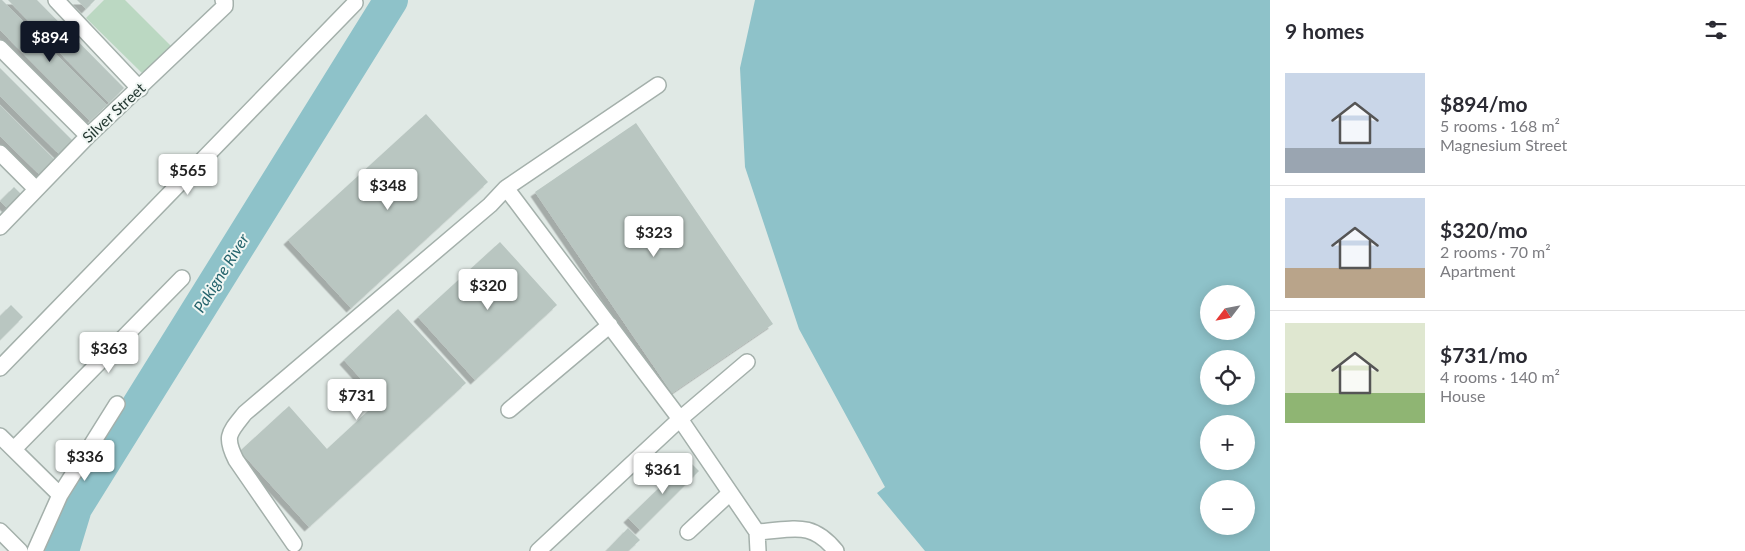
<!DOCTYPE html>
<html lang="en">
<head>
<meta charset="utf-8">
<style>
  body { margin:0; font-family:Lato,sans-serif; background:#f2f2f3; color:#2b2b33; height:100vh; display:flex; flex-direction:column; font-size:19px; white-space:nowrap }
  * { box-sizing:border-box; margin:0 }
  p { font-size:16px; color:#7c7c81 }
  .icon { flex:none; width:28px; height:28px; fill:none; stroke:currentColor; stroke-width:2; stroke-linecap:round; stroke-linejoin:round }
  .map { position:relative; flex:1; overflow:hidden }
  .drawer { display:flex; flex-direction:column; background:#fff; width:475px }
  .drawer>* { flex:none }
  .needle { width:32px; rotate:238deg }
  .fabs { position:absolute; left:1200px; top:285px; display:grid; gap:10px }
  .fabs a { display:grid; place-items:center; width:55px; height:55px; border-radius:50%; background:#fff; box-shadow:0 2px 12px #0003; font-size:25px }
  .price { position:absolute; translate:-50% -42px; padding:0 11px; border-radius:5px; background:#fff; color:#222; font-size:16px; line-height:32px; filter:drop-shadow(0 1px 2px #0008) }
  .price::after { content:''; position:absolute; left:50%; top:30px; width:15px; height:11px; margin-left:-8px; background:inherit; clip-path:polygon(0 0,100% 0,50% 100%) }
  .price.current { background:#111827; color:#fff }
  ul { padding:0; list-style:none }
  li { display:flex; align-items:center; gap:15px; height:125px; padding:0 15px }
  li+li { border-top:1px solid #e1e1e2 }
  li span { display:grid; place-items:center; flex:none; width:140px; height:100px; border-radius:0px; color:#555 }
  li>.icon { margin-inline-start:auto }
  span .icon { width:60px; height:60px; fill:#fffc; stroke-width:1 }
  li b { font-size:21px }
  h2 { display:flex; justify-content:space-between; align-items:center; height:60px; padding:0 15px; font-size:21px }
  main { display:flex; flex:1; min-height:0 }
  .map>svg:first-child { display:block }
  .green { fill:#bbd8c2 }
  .water { fill:#8ec2c9; fill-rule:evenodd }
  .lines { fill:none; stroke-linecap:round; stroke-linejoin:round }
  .river { stroke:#8ec2c9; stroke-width:34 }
  .building { fill:#b9c6c1; filter:url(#shadow) }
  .minor-casing { stroke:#a4b0ab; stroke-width:18 }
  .minor { stroke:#fff; stroke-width:15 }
  .labels { text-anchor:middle; stroke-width:4; stroke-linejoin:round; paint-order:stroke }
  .street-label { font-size:15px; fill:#233731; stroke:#f0f6f3 }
  .water-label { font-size:16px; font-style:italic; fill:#24636c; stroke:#f0f6f3 }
</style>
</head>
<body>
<main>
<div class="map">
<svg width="1270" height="551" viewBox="0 0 1270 551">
  <defs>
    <filter id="shadow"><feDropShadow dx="-4.5" dy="4.5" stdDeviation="0" flood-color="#0004"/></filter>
  </defs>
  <rect width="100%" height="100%" fill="#e0e9e5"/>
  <path class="green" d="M104,0h21l46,46 -28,28 -57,-56z"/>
  <path class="water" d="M755,0h515v551h-345l-48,-58 8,-6 -86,-158 -54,-162 -5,-99zM1209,294h37v37h-37zM1209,359h37v37h-37zM1209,424h37v37h-37zM1209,489h37v37h-37z"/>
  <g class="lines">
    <path class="river" d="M62,551l13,-43 316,-508"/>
  </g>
  <path class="building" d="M0,0h2l105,105 -17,16 -90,-91z
    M8,0h29l87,88 -15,15z
    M77,0h18l-9,9z
    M0,68l75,75 -13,14 -62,-61z
    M0,105l56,56 -15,15 -41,-40z
    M426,114l62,68 -137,126 -63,-68z
    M636,123l137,201 -101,69 -137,-201z
    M14,187l7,7 -14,14 -7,-7z
    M500,242l57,63 -82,75 -57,-63z
    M11,305l12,12 -23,23v-24z
    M398,309l68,74 -157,144 -69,-76 49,-45 38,43 53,-49 -36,-40z
    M688,460l11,11 -59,59 -12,-12z
    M628,528l12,12 -12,11h-22z"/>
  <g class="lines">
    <g class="minor-casing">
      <path id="minor" d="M56,0l84,89
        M0,48l88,88
        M0,153l36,36
        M506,188l152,-103
        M0,227l88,-91 137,-130v-4l-2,-2
        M0,368l355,-365
        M509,410l101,-85
        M0,436l60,59
        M14,449l168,-171
        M0,531l20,20
        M688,532l42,-39
        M757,532c36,-2 54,-12 79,19
        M294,544l-58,-84c-12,-24 -7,-27 9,-47l245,-208 16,-17 174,231 77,113 1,19
        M35,551l25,-56 57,-91
        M538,551l142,-132 67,-57"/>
    </g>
    <use href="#minor" class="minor"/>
  </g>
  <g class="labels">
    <g class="street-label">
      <text transform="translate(114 113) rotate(-43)" y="5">Silver Street</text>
    </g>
    <g class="water-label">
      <text transform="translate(221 273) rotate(-58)" y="6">Pakigne River</text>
    </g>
  </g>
</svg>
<div class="fabs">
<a><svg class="needle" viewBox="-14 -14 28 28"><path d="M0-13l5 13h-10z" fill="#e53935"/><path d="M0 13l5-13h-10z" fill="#7c7c81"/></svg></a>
<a><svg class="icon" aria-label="locate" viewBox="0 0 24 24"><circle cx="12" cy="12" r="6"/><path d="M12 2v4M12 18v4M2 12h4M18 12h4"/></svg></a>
<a>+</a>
<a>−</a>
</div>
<b class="price current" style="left:50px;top:63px">$894</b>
<b class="price" style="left:188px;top:196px">$565</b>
<b class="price" style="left:388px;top:211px">$348</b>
<b class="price" style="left:654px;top:258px">$323</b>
<b class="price" style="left:488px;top:311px">$320</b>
<b class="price" style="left:109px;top:374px">$363</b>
<b class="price" style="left:357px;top:421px">$731</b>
<b class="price" style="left:85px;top:482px">$336</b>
<b class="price" style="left:663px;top:495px">$361</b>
</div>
<section class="drawer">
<h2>9 homes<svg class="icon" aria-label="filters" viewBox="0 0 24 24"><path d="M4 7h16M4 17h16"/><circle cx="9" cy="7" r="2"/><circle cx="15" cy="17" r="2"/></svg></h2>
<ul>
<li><span style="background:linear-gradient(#c9d6e8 75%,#9aa5b1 0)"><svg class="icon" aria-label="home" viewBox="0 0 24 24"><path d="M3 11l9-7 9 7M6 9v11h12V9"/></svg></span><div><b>$894/mo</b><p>5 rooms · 168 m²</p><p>Magnesium Street</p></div></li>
<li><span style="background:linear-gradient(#c9d6e8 70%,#b9a48a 0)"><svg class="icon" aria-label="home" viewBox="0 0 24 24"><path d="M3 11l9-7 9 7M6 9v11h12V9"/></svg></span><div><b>$320/mo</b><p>2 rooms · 70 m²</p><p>Apartment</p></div></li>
<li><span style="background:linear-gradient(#dfe7d0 70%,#8fb573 0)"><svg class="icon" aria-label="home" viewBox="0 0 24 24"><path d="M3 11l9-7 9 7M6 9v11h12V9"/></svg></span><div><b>$731/mo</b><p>4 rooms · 140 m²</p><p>House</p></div></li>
</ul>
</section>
</main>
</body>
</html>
